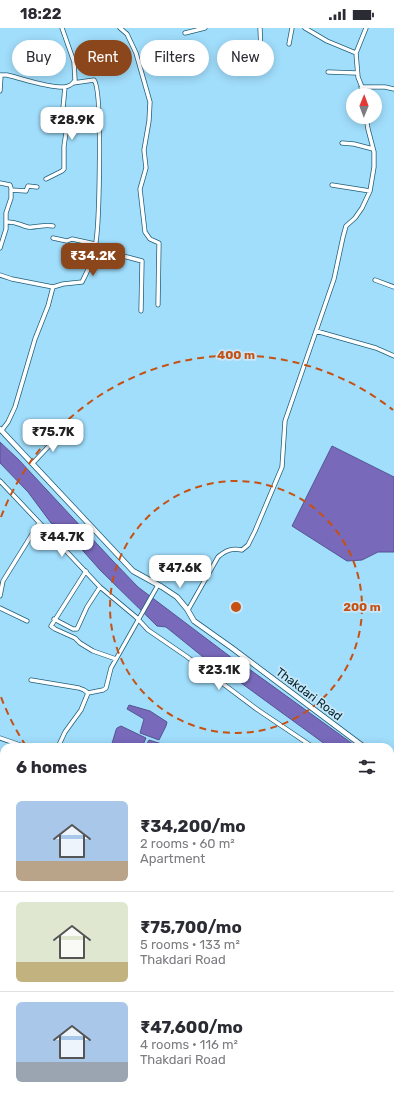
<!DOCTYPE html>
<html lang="en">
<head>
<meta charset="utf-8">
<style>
  body { margin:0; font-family:Rubik,sans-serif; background:#f2f2f3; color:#2b2b33; height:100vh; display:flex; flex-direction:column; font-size:15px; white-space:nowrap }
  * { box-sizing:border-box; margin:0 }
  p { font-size:13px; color:#7c7c81 }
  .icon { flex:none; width:22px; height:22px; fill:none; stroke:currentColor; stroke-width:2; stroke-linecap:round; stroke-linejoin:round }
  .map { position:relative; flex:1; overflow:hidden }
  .drawer { position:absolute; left:0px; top:715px; width:394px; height:356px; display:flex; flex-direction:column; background:#fff; border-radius:12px 12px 0 0; box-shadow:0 2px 10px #0003 }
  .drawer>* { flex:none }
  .hud { position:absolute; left:12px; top:12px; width:370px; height:36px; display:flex; gap:8px }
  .needle { width:26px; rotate:1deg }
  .controls { position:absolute; left:346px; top:60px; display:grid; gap:8px }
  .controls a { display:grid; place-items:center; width:36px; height:36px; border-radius:50%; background:#fff; box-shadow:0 2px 10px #0003; font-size:20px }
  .price { position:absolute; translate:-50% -34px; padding:0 9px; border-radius:8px; background:#fff; color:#222; font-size:13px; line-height:26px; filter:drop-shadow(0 1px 2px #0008) }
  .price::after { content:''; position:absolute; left:50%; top:24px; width:12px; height:9px; margin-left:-6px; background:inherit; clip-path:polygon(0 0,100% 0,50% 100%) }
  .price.on { background:#8b471b; color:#fff }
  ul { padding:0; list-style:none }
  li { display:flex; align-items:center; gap:12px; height:100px; padding:0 16px }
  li+li { border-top:1px solid #e1e1e2 }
  li span { display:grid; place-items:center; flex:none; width:112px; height:80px; border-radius:6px; color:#555 }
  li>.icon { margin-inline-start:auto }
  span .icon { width:48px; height:48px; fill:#fffc; stroke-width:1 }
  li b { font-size:17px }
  h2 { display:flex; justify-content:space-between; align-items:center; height:48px; padding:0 16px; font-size:17px }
  .chip { padding:0 14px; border-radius:18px; background:#fff; box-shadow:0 2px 10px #0003; font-size:14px; line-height:36px }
  .chip.on { background:#8b471b; color:#fff }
  .status { display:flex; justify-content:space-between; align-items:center; height:28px; padding:0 20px; background:#fff; direction:ltr }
  .status svg { height:11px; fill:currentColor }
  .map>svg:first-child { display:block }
  .water { fill:#7869bb; stroke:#555592 }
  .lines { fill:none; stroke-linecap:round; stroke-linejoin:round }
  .canal { stroke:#7869bb; stroke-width:4.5 }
  .minor-casing { stroke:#215f79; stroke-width:5 }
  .tertiary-casing { stroke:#215f79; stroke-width:6 }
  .minor { stroke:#fff; stroke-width:3.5 }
  .tertiary { stroke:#fff; stroke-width:4.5 }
  .ring { fill:none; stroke:#c65112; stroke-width:2; stroke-dasharray:7 5 }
  .labels { text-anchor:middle; stroke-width:3.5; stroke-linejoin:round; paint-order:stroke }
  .street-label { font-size:12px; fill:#032634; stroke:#c9e7f6 }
  .centre { fill:#c65112; stroke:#c9e7f6; stroke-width:2 }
  .ring-label { font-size:12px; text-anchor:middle; font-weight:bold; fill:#c65112; stroke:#c9e7f6; stroke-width:3.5; stroke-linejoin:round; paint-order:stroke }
</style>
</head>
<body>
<div class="status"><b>18:22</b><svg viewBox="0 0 49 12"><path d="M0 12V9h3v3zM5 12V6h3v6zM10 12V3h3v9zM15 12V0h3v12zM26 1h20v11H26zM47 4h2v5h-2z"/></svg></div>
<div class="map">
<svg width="394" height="1071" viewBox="0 0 394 1071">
  <rect width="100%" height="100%" fill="#a1defc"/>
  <path class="water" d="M0,414l19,18 93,100 26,27 98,74 12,5 1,3 108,78h-28l-92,-67 -3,2 -68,-55 -9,-1 -57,-56 -39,-44 -10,-3 -23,-31 -28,-29z
    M332,418l62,31v75h-16l-16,8 -15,1 -55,-35z
    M129,677l21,6 17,11 -1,4 -7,14 -19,-7 4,-14 -17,-10z
    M121,698l25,12 -4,9h-31l5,-17 1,-2z
    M149,712l13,4 4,3h-21z
    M390,743l4,3v21l-4,-3z
    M0,808h4v17l-4,-1z
    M390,914l4,3v16l-4,5z
    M4,935v44h-4v-29z
    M394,966v63l-4,-2v-56z
    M0,984h4v57h-4z
    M0,1044h4v23h39v4h-43z
    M50,1067h23v4h-23z
    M117,1067h39v4h-39z
    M162,1067h71l-2,4h-70z
    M237,1067h76l-3,4h-73z
    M318,1067h41l11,4h-55z"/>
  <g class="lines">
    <path class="canal" d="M47,1067v4
      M159,1071l1,-4"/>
    <g class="minor-casing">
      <path id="minor" d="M120,0l7,6 9,19 14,49 -1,19 -5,29 2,18 -6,21 5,43 5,7 9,4 -1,62
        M260,0l1,24
        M305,0l22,13 29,12 2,24 7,18
        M185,5l20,-5
        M289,16l3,-16
        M356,25l10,-25
        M328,44l29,1
        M0,47h7c17,4 41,13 58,12 5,-1 8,-3 10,-7l-1,-18 -12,-34
        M361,59h24l9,2
        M0,63l1,-16
        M342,115l12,1 19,5
        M46,151l16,-8 2,-2v-23l3,-20 -4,-18 2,-21
        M0,155l10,2 1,3v10l-5,15v16l-6,19
        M332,157l38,6
        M11,162l15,1 2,-5 9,1
        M6,194c10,-1 13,3 22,5 8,1 16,-3 25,-1
        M53,210l14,3 5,-2 23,5
        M93,225l34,4 15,4 -1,50
        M0,247l12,4 41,8 -5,19 -13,33 -20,68 -7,15 -6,8
        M375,252l19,7
        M53,259l10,-3 19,-2c6,-11 12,-28 14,-40 3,-20 7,-152 -2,-162l-21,3
        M316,303l60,17 18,8
        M33,435l16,-17 8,-14
        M0,453l100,106 36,30 12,13 38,26 72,54 55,37
        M86,543l-35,55 4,3 20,9 5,5 13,8 23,8
        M0,568l3,-15 36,-58
        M0,580l27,13
        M188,582l30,-53c8,-7 14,-9 24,-7l6,-5 7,-14 27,-64 3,-46 49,-142 9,-42 3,-11 9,-8 7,-10 8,-17 4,-24v-15l-6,-23 -2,-12
        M54,591l19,10h4l10,-22 13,-20
        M31,652l48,8 5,2 4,3
        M0,710l26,9
        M58,719l7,-15 16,-22 7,-17 15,-3 3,-2 5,-20 47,-83
        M0,787l4,2
        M0,936l2,-6"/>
    </g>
    <g class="tertiary-casing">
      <path id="tertiary" d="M0,401l133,142 29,16 15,10 10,12 7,12 38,27 132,99
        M390,737l4,2"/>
    </g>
    <use href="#minor" class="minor"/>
    <use href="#tertiary" class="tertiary"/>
  </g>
  <g class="ring">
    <circle cx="236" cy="579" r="126"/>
    <path d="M26 718A252 252 0 0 1 1 669M1 489A252 252 0 0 1 393 382"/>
  </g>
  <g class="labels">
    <g class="street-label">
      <text transform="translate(309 666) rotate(37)" y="4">Thakdari Road</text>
    </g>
  </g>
  <circle cx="236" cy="579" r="6" class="centre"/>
  <g class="ring-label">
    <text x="236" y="331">400 m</text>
    <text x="362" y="583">200 m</text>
  </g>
</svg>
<div class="controls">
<a><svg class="needle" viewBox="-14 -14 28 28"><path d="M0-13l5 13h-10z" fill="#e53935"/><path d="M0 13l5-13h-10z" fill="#7c7c81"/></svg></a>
</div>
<b class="price" style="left:72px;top:113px">₹28.9K</b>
<b class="price on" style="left:93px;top:249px">₹34.2K</b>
<b class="price" style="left:53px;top:425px">₹75.7K</b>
<b class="price" style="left:62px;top:530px">₹44.7K</b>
<b class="price" style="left:180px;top:561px">₹47.6K</b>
<b class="price" style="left:219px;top:663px">₹23.1K</b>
<div class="hud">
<a class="chip">Buy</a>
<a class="chip on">Rent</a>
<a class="chip">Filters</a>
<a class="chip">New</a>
</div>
<section class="drawer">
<h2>6 homes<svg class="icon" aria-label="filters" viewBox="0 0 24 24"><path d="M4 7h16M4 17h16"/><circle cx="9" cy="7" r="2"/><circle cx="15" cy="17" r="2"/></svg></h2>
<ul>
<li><span style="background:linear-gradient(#a9c7e8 75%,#b9a48a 0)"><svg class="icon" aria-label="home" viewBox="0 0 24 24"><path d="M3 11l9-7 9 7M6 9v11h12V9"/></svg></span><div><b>₹34,200/mo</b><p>2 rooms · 60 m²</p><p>Apartment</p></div></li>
<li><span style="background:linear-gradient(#dfe7d0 75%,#c2b280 0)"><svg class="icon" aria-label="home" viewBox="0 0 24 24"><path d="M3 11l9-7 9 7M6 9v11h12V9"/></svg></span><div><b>₹75,700/mo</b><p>5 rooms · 133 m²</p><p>Thakdari Road</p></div></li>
<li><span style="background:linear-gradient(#a9c7e8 75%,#9aa5b1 0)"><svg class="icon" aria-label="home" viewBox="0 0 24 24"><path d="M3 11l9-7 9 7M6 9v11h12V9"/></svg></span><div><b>₹47,600/mo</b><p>4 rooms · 116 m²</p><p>Thakdari Road</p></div></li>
</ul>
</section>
</div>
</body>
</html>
